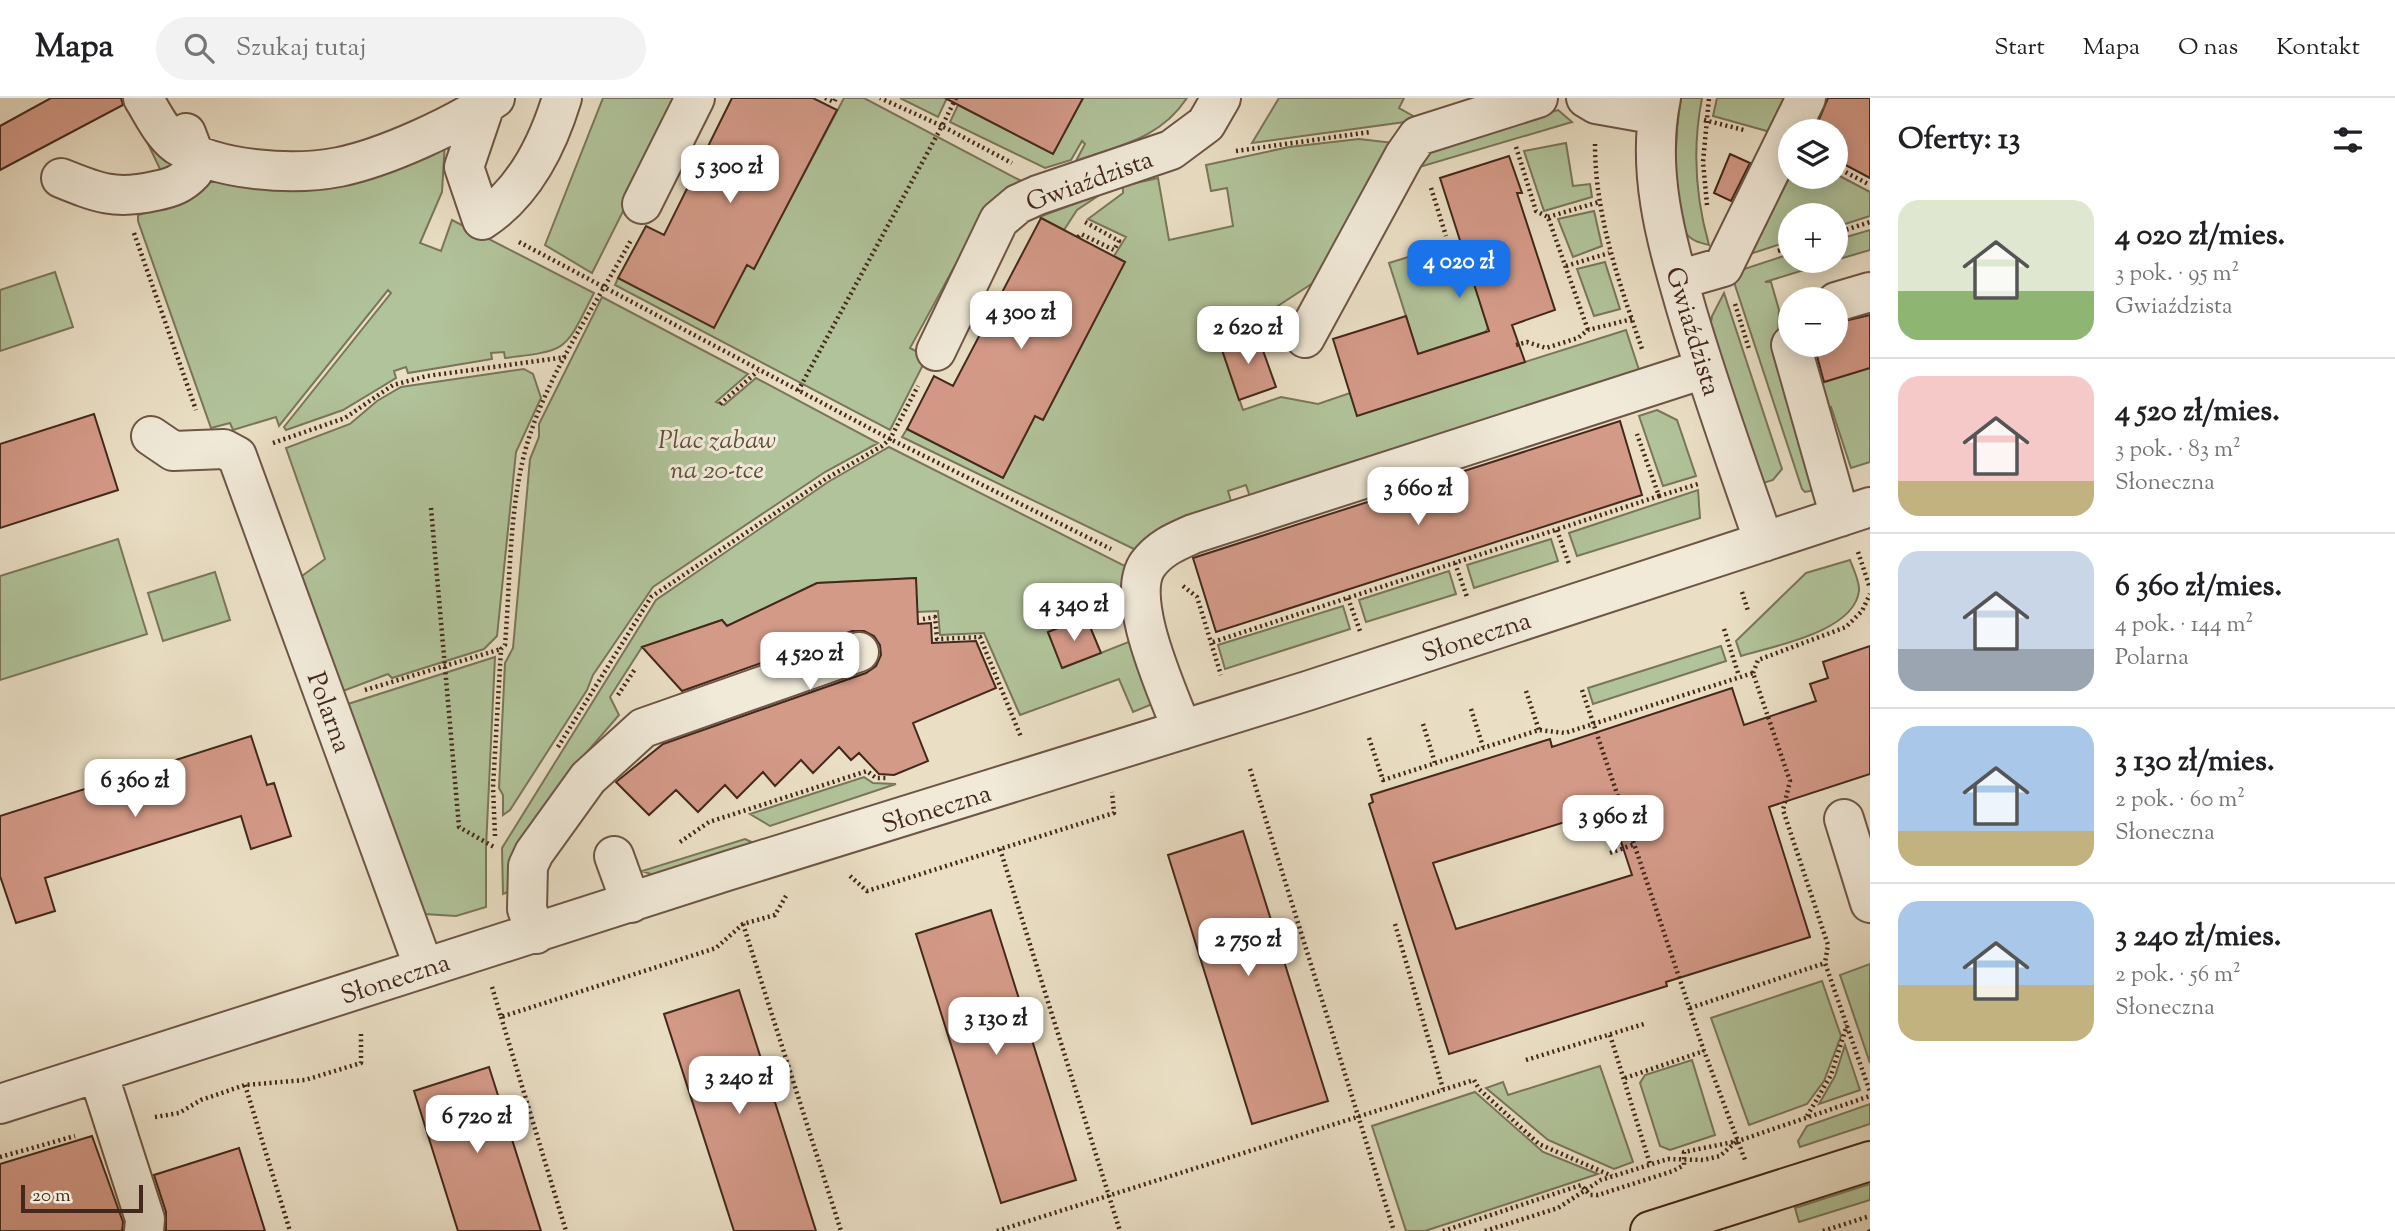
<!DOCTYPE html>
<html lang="pl">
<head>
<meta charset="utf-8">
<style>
  body { margin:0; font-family:"Sorts Mill Goudy",serif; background:#f2f2f2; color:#202124; height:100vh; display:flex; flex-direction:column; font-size:26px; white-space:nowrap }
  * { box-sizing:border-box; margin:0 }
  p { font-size:23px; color:#757577 }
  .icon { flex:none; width:38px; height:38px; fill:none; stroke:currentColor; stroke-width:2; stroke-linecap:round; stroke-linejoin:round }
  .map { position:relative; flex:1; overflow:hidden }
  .details { display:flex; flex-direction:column; background:#fff; width:525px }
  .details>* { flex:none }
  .controls { position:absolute; left:1778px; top:21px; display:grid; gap:14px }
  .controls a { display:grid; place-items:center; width:70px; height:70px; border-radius:50%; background:#fff; box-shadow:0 4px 18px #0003; font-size:35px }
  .scale { position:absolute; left:21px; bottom:18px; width:122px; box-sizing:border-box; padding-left:7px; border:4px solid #44281b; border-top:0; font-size:19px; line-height:24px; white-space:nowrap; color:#44281b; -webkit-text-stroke:5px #f1ead9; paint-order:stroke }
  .price { position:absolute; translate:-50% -60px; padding:0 16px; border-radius:14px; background:#fff; color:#222; font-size:23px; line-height:46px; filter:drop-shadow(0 2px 4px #0008) }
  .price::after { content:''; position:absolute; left:50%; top:42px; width:21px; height:16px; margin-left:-10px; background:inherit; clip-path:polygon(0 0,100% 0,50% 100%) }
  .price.selected { background:#1a73e8; color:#fff }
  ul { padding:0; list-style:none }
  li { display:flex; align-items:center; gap:21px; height:175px; padding:0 28px }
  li+li { border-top:2px solid #e0e0e0 }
  li span { display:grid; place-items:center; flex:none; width:196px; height:140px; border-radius:21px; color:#555 }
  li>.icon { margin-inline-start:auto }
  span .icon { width:84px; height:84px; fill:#fffc; stroke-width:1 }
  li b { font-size:30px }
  h2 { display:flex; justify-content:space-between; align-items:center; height:84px; padding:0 28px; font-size:30px }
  header { display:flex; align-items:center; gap:42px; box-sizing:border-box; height:98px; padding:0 35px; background:#fff; border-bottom:2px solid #e0e0e0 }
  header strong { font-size:33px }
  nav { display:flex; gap:38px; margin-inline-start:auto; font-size:24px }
  .search { width:490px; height:63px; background:#f2f2f2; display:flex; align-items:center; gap:18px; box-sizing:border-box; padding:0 24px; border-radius:38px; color:#757577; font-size:26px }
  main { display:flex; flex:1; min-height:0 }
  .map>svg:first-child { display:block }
  .green { fill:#b1c39a; stroke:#7a765a; stroke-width:2 }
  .building { fill:#d49a88; stroke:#44281b; stroke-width:2; fill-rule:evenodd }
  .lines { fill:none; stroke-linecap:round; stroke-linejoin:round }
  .minor-casing { stroke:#6e5646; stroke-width:42 }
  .major-casing { stroke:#44281b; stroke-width:42 }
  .path { stroke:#44281b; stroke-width:4.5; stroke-dasharray:2 3.5; stroke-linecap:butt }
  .minor { stroke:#f1ead9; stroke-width:38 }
  .major { stroke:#eadfc5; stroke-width:38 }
  .tram { stroke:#44281b; stroke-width:2 }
  .labels { text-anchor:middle; stroke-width:6; stroke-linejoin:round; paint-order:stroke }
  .street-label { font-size:26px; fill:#44281b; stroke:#f1ead9 }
  .park-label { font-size:26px; font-style:italic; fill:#5f4f3b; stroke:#f1ead9 }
</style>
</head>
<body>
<header>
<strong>Mapa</strong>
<div class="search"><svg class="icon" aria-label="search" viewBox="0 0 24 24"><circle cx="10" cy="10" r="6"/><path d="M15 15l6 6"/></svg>Szukaj tutaj</div>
<nav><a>Start</a><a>Mapa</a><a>O nas</a><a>Kontakt</a></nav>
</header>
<main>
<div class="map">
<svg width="1870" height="1133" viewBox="0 0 1870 1133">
  <rect width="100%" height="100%" fill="#eadfc5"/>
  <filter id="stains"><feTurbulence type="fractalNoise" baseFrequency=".00286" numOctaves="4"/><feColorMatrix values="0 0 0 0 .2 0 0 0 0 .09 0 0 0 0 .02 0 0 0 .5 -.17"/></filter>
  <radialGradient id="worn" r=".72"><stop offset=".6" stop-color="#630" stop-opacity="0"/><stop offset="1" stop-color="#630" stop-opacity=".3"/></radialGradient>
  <path class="green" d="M603,0h77l-88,175 -47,-28z
    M844,0h20l161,85 -48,42 -67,123 17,9 -37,73 -275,-145 3,-7 129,-13 7,3z
    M900,0h47l-9,19z
    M1083,0h104c-27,41 -67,47 -111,63l9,-17 -3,-3 -11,19 -26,8 -95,-46 8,-17 95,49z
    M1279,0h125l-5,10 16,9 -3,4 -160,22z
    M1681,0h21c-10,51 -7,98 7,147 -8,-2 -18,-4 -23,-12 -16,-24 -10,-107 -5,-135z
    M1717,0h75l-18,35 -61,-17z
    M128,4l60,61 257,-22 -3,51 -22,51 21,8 11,-31 142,73c-30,58 -23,57 -89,65l-1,-6 -13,1 1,6 -84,14 -2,-6 -12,4 2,7 -53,32 -57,20 -2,-3 107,-134 -3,-3 -109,136 -3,-9 -43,13 -3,-7 -19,5 -73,-207v-6l33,-9 -10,-35z
    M1558,12l14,12 -166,49 21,-22z
    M1359,41l35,4 -69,132 -105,69 23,66 38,-13 37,7 32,-11 7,22 269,-85 15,46 -389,127 -6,-18 -18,6 5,17 -89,32 -8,10 -234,-113 5,-8 96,49 32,-62 8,4 82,-158 -11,-6 12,-19 -38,-18 35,-26v-7l35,-8 11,62 64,-14 -6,-38 -16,3 -5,-26 83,-18z
    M1566,45l7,43 17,-2 2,13 -48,14 -20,-60z
    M1790,62v17h46v-3l34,18v24l-34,11v-12h-46v26l-46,15z
    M1101,96l-24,16 -13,20 -25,-13z
    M1594,113l8,35 -29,11 -15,-38z
    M1870,132v20l-34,10v-20z
    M1447,147l4,13 14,-4 23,74 -3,4 -67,22 -29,-91z
    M1790,156v7h43l-68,21h6l8,28 -1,29 42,150 -15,3 -3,-3 -68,-207 4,-11z
    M1605,164l15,47 -26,7 -17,-47z
    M55,174l18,55 -73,24v-61z
    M1724,195l58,176 -9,11 -13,4 -50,-156 2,-12z
    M602,199l146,77 -32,28 8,3 32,-27 122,65 -53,29 -172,115 -60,88 -6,15 -77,120 -7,5v-20l-4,-7 6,-125 8,-15 17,-189 9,-22v-13z
    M1870,270v94l-19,6 -20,-61 -11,3 -8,-24z
    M524,271l9,5 8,24 -25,54 -19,184 -13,13 -92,29 -4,-4 -45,17 -41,-115 23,-17 -39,-111 64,-24 27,-23 24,-14z
    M1657,312l20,10 19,56 -33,10 -24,-70z
    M889,349l242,122 -1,24 -9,9 -73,31 15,35 73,-29 17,57 -3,9 -17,7 -14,-33 -99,36 -36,-82 -44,2 -2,-24 -21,1 -2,-34 -98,5 -90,43 -5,-6 -80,27 -32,50 9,18 -51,59 -60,118 -5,2 -1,-46 154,-248 172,-118z
    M1698,392l2,28 -123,38 -8,-23z
    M118,441l29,95 -147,46v-104z
    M1551,441l7,22 -84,27 -7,-23z
    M1850,462c3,8 10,22 9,31 -5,41 -86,55 -118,65l-5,-15 70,-68z
    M1449,473l7,23 -90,28 -7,-22z
    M215,474l15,48 -67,21 -15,-48z
    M1343,508l7,23 -125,40 -7,-24z
    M1721,548l5,15 -133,43 -5,-16z
    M495,559l-9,191v59l-30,9 -32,-2 -76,-210z
    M864,679l9,6 23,1 -126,42 -20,-12z
    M745,741l13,6 -102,31 -14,-5z
    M1870,866v99l-30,-88z
    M1822,883l19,55 -17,45 -17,23 -58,21 -38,-107z
    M1845,947l15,45 -41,14 16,-28z
    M1692,962l23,75 -45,15 -10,-4 -20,-63 5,-8z
    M1600,968l33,96 -19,7 -66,-29 -62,-52 17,-6 5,13z
    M1475,994l68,60 55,22 -173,57h-19l-34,-105z
    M1870,1006v20l-70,23 -2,-6 9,-15z
    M1870,1086v16l-71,22 -4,-14z"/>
  <path class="building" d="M51,0h70l2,7 -123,65v-44z
    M732,0h81l24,12 -83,159 -7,-4 -33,63 -96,-50 28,-52 18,9z
    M945,0h138l-30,56z
    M1828,0h42v80l-34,-18v-29h-22z
    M1730,56l20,9 -19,38 -17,-8z
    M1509,58l13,37h-5l38,117 -43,15 13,37 -168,54 -24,-77 73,-23 12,38 71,-23 -49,-153z
    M1041,120l84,44 -82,158 -8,-4 -32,62 -96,-49 27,-53 19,10z
    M1870,217v53l-46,14 -10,-37h22v-22z
    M1256,233l20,56 -37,13 -19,-56z
    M94,316l24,76 -118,38v-84z
    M1620,323l22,74 -426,137 -23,-74z
    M916,480l2,46 13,-1 1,20 44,-2 20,47 -83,35 15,38 -34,14 -15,-1 -20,-21 -8,7 -12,-13 -26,26 -12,-13 -26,26 -12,-14 -26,26 -12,-13 -27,27 -22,-22 -27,25 -33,-33 47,-38 203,-71 10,-7 5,-11 -1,-10 -6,-9 -10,-5h-12l-170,60 -40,-44 80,-27 5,6 90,-43z
    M1086,519l15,36 -39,15 -14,-36z
    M1870,548v128l-101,33 41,130 -144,45 1,4 -218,68 -80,-250 4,-2 -2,-7 179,-56 2,8 180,-59 12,37 72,-24 -6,-17 18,-6 -5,-16zM1610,710l22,67 -176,54 -23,-66z
    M251,638l16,49 7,-2 17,53 -40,13 -10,-33 -196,62 10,33 -39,12 -16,-47v-60z
    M1243,733l85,270 -76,23 -84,-269z
    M991,812l85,270 -75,23 -85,-269z
    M739,892l43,134 34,107h-82l-70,-217z
    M489,969l52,164h-83l-44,-140z
    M92,1038l31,86 -1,9h-122v-67z
    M239,1050l26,83h-99v-19l-12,-37z"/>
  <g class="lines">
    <g class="minor-casing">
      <path id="minor" d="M143,0c10,16 19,36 34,47 40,26 116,31 162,22 45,-9 118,-42 156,-69
        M1586,0l10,6 62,11
        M1661,0c-15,73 5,141 25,210 23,79 51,156 78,234
        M485,7l-21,62 18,53c42,-27 66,-76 80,-122
        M61,80c37,15 54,22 94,13 16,-3 27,-7 38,-19l1,-18 -8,-21
        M642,106l53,-106
        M1678,182l45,-13 83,-169
        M1836,204l34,-10
        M1305,240l99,-182 14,-20 120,-38
        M1791,247l49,172
        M936,253l63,-131 19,-16 20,-9 133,-45 35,-26 15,-26
        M151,338l22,15 51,-2 13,7 187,512
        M1182,632c-13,-36 -59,-132 -34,-166 12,-16 27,-22 45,-30l511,-165
        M1844,721l26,84
        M614,758l17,47
        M536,836l-9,-25 1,-43 6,-13 54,-75 55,-50 216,-76
        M98,975l47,146 -1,12
        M0,1006l727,-233 580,-180 563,-184"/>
    </g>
    <g class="major-casing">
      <path id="major" d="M1650,1133l220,-70"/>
    </g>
    <path class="path" d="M825,0l9,4 2,-4
      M956,0l-14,28 70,37
      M1704,22l40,10
      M1595,46c0,72 24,138 47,205
      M1516,49l20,64 12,6 40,113
      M1236,53l134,-19
      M1836,69l34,18
      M1431,90l15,48
      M1707,107l-4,-43 6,-64
      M1548,119l51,-15
      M134,135l62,177
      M1836,135l34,-11
      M1078,139l3,-3 33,16 5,-9 -34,-19
      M519,144l371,197 221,110
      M1778,153l12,-4
      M1566,168l43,-13
      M1735,206l14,45
      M1516,247l11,-3 19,6 32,-10 10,-8 44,-11
      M798,293l144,-265 -62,-28
      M720,306l38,-33
      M273,345l72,-25 48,-33 34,-9 139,-19
      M1659,398l42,-13
      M431,410l28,319 35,20
      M1557,432l12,34
      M1858,454l12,36
      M1455,465l12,34
      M1183,488l14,11 24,78
      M1742,494l6,19
      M1348,500l12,33
      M923,521l12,-2 2,22 43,-2 41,100
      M1724,531l15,47
      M1213,544l446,-146 -22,-62
      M1753,575l5,-13 88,-33 16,-16 8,-17
      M365,592l136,-41
      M1582,592l122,361 41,109
      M1526,593l13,39
      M618,597l17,-26
      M1471,611l12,38
      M1423,626l12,39
      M1369,640l14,42 156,-50 26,3 188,-60 37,108 -7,29 45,135 -3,18 45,129
      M558,649l93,-150 176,-119 55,-32 8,-7 28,-53
      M1250,671l144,462
      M495,738l-2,-49 8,-138 4,-4c5,-61 4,-126 18,-186 19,-78 70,-149 108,-219
      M680,744l29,-20 158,-51 9,7h10
      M1000,751l120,382
      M1610,755l25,-9
      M850,778l17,15 247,-78 -2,-21
      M743,826l98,307
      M1395,826l48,165
      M492,889l9,30 215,-69 27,-24 32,-9 11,-19
      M1690,910l135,-45
      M501,919l65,214
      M1610,937l40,129
      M1526,962l121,-37
      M1625,980l79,-27
      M245,987l45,146
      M1807,1018l24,-41 16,-50
      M155,1019l24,-4 22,-13 44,-15 60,-5 56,-17v-32
      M0,1059l75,-21
      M997,1133l477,-151 5,9 60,55 73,32
      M1443,1133l138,-46 9,10h8l75,-24 11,-6v-13l54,-11 132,-45
      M1485,1133l73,-23 43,-28 67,-21 35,1 17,-4 17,-15
      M1823,1133l47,-15"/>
    <use href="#minor" class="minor"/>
    <use href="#major" class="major"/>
    <path class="tram" d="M1868,1133l2,-1"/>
  </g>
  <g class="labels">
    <g class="street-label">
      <text transform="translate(1089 82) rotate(-20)" y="9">Gwiaździsta</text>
      <text transform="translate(1694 233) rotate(73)" y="9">Gwiaździsta</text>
      <text transform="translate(1476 538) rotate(-18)" y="9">Słoneczna</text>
      <text transform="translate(330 614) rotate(70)" y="9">Polarna</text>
      <text transform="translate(936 710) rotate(-17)" y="9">Słoneczna</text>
      <text transform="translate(395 880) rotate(-18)" y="9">Słoneczna</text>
    </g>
    <g class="park-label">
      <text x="717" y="350">Plac zabaw<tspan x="717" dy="30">na 20-tce</tspan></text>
    </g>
  </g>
  <rect width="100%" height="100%" filter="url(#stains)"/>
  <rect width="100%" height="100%" fill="url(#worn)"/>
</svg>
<div class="controls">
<a><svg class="icon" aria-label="layers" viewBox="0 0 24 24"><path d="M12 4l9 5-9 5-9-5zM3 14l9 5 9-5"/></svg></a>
<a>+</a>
<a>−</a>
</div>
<div class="scale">20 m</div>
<b class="price" style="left:730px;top:107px">5 300 zł</b>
<b class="price selected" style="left:1459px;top:202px">4 020 zł</b>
<b class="price" style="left:1021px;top:253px">4 300 zł</b>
<b class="price" style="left:1248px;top:268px">2 620 zł</b>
<b class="price" style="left:1418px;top:429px">3 660 zł</b>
<b class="price" style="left:1074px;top:545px">4 340 zł</b>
<b class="price" style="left:810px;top:594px">4 520 zł</b>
<b class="price" style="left:135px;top:721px">6 360 zł</b>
<b class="price" style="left:1613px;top:757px">3 960 zł</b>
<b class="price" style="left:1248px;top:880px">2 750 zł</b>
<b class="price" style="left:996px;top:959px">3 130 zł</b>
<b class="price" style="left:739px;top:1018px">3 240 zł</b>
<b class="price" style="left:477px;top:1057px">6 720 zł</b>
</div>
<section class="details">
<h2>Oferty: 13<svg class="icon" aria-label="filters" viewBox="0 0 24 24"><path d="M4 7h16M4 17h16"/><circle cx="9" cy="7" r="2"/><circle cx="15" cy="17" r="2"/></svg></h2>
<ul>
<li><span style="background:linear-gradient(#dfe7d0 65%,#8fb573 0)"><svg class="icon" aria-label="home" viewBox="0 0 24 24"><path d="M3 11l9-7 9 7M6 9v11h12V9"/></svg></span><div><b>4 020 zł/mies.</b><p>3 pok. · 95 m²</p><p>Gwiaździsta</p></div></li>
<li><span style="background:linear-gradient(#f6c9c9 75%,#c2b280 0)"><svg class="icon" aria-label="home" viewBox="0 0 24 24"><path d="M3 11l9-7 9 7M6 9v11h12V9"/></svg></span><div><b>4 520 zł/mies.</b><p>3 pok. · 83 m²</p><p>Słoneczna</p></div></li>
<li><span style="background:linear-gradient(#c9d6e8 70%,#9aa5b1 0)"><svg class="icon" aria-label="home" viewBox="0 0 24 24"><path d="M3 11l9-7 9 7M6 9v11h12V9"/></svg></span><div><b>6 360 zł/mies.</b><p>4 pok. · 144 m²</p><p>Polarna</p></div></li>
<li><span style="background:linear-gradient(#a9c7e8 75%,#c2b280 0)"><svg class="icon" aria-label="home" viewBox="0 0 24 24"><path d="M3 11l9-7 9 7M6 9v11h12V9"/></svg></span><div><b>3 130 zł/mies.</b><p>2 pok. · 60 m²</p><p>Słoneczna</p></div></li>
<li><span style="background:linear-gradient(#a9c7e8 60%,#c2b280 0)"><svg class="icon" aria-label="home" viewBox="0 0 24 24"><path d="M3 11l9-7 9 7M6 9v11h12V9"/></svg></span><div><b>3 240 zł/mies.</b><p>2 pok. · 56 m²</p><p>Słoneczna</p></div></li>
</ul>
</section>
</main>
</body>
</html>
